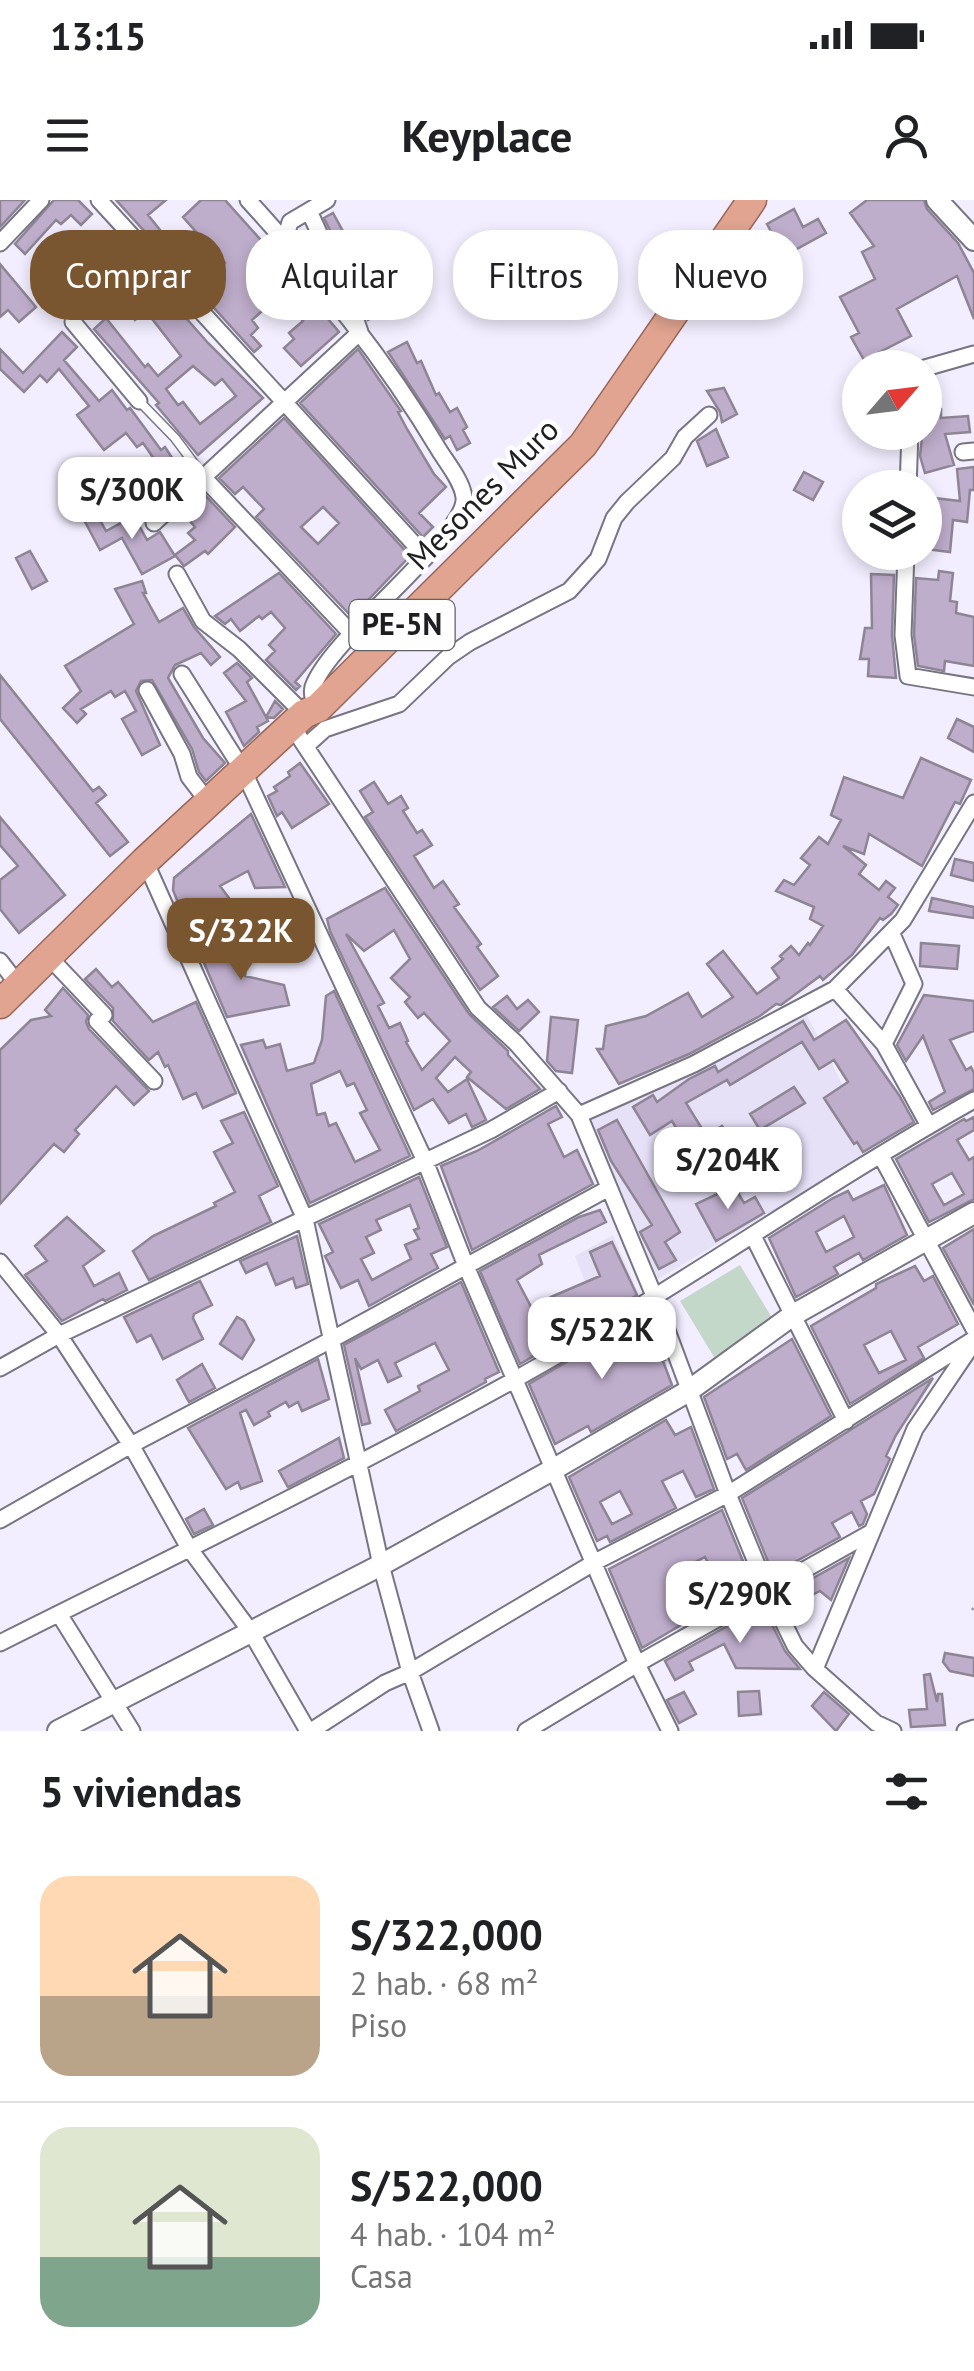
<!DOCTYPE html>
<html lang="es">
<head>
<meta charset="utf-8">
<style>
  body { margin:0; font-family:"PT Sans",sans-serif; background:#f6f6f6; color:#202124; height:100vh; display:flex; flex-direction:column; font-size:38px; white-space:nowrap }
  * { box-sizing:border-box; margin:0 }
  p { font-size:32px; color:#757577 }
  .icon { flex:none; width:55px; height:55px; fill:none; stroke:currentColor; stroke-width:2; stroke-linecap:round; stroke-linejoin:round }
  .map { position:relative; height:1531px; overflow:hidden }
  .side { display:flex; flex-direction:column; background:#fff; flex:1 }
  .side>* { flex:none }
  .guide { position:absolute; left:30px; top:30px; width:915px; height:90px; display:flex; gap:20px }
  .needle { width:65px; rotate:62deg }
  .tools { position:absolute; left:842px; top:150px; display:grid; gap:20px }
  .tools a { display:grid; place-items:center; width:100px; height:100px; border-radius:50%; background:#fff; box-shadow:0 5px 15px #0003; font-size:50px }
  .price { position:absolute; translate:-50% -85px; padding:0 22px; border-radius:20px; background:#fff; color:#222; font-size:32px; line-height:65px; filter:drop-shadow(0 2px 5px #0008) }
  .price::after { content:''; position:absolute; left:50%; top:60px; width:30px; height:22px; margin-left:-15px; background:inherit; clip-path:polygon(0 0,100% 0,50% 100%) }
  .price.selected { background:#79562f; color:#fff }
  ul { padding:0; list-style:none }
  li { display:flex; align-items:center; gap:30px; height:250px; padding:0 40px }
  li+li { border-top:2px solid #e0e0e0 }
  li span { display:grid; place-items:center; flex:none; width:280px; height:200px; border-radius:30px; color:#555 }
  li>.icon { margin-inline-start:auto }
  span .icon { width:120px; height:120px; fill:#fffc; stroke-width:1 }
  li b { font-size:42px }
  h2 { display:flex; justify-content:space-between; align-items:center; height:120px; padding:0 40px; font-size:42px }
  .chip { padding:0 35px; border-radius:40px; background:#fff; box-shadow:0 5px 15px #0003; font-size:35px; line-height:90px }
  .chip.selected { background:#79562f; color:#fff }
  .status { display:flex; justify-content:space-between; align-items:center; height:70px; padding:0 50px; background:#fff; direction:ltr }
  .status svg { height:28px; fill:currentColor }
  header { display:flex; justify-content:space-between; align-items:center; height:130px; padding:0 40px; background:#fff; font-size:45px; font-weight:700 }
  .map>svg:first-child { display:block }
  .built { fill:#e7e1f8 }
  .green { fill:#c4d8ca }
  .building { fill:#beadcb; stroke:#8d8593; stroke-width:2.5; fill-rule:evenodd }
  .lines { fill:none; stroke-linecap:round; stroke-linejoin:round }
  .service-casing { stroke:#787583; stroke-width:11 }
  .minor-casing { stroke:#787583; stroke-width:19 }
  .tertiary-casing { stroke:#787583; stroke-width:24 }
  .trunk-casing { stroke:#986657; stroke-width:31 }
  .path { stroke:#9b98a4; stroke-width:2.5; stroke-dasharray:2.5 8; stroke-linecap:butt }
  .service { stroke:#fff; stroke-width:8 }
  .minor { stroke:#fff; stroke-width:15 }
  .tertiary { stroke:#fff; stroke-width:20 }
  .trunk { stroke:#e0a490; stroke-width:28 }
  .labels { text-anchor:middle; stroke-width:9; stroke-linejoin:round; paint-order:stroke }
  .shield { fill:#fefefe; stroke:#616064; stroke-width:2.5 }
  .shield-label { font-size:30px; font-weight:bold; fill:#1e1d22 }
  .street-label { font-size:32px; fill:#1e1d22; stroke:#fefefe }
</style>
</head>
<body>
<div class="status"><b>13:15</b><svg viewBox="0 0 49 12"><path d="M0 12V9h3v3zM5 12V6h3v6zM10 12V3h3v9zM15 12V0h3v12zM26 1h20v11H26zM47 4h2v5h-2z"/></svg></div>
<header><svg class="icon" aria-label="menu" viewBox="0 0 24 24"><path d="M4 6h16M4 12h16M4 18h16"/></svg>Keyplace<svg class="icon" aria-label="person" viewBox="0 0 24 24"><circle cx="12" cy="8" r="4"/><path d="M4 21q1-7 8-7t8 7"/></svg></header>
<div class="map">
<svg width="974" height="1531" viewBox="0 0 974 1531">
  <rect width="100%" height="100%" fill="#f2eeff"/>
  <path class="built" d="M806,813l72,141 -81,43 -139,82 -67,-158z
    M613,1035l28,65 -41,20 -25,-64z"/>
  <path class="green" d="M740,1065l34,56 -60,36 -34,-56z"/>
  <path class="building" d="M0,0h25l-25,27z
    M54,0h24l14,14 -11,11 -10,-10 -10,9 -5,-4 -31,34 -10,-10z
    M116,0h50l-18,15 29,36 20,-18 -14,-16 18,-17h24l88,98 -2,1 28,33 -38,34 -17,-18 10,-9 -5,-6 14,-12 -33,-37 -17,16 9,11 -10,9 6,8 -7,7 10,11 -7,6zM206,43l19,20 -21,19 -19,-21z
    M867,0h57l3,9 31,34 16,30v46l-17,-43 -60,33 14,27 -47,24 -13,-23 8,-4 -19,-36 35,-18 -13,-27 12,-6 -24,-33z
    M794,9l9,18 15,-8 8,14 -42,23 -17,-32z
    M333,13l16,29 8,-4 5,9 -7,4 24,46 30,-15 7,12 -48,26 -19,-51 -25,-51z
    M85,39l10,13 -35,26 -10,-13z
    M0,64l36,43 -17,15 -11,-12 -8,7z
    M142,68l66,75 55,55 -65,57 -42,-50 3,-2 -65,-74 12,-11 39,49 3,-3 10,12 23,-20 -32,-41 -3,3 -4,-5 -7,7 -13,-15 11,-9 -10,-11zM193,166l22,19 7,-6 14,17 -36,28 -17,-22 -5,3 -12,-16z
    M62,132l15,15 -13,13 35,41 13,-11 15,20 3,-2 31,42 4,-3 19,29 -41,27 -12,-18 28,-19 -16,-23 -6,4 -11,-14 -22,17 -27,-35 12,-9 -30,-37 -12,13 -7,-7 -16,17 -24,-23v-20l23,24z
    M407,142l10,21 4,-2 15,34 3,-2 11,19 7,-4 10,19 -4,3 7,13 -13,7 -7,-14 -5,3 -57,-87z
    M358,149l43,62 -3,1 9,17 27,45 12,13 -27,26 14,14 -10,10 -123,-134z
    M724,188l13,26 -15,8 -2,-10 -13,-21z
    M941,209v9l27,-2 2,16 -25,2 9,31 -29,8 -5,-17 5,-46z
    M284,218l126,138 -58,61 -96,-100 8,-8 -21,-22 -8,7 -16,-16zM323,307l16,16 -21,21 -17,-17z
    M716,229l12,28 -21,9 -10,-25z
    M974,267v23h-4l-3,32 -14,-2 -3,32 -25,-3v-52l35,4 -3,-32z
    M804,272l19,10 -10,18 -19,-10z
    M203,293l32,34 -27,27 -3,-3 -21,15 -9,-11 20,-15 -7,-7 7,-6 -13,-15z
    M95,311l11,20 28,-15 13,24 13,-8 15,24 -33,18 -20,-36 -22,12 -17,-32z
    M30,351l17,30 -15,8 -16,-31z
    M939,371l14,2 -3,28 7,1 -1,11 18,4v49l-29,-5 -1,10 -26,-5 -4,-31 2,-57 22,2z
    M279,373l57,61 -41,48 5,4 -4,4 -30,-30 9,-9 -6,-6 16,-17 -14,-16 -9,7 -3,-3 -19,15 -9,-12 -6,5 -10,-8z
    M871,374l23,1 -2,60 4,43 -28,-2 1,-17h-9l5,-31h7z
    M142,381l4,12h-3l16,29 24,-14 11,19 26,30 -9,8 -10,-12 -26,12 -7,13 35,60 22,25 -19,18 -7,-9 -7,-23 -40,-69 -11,1 -5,10 24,54 -18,10 -20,-36 14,-8 -11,-20 -10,6 -4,-6 -30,18 5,5 -9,9 -14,-15 18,-17 -16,-25 69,-42 -19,-35z
    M237,463l15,15 -5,4 19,35 9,-16 8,8 -9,9 -8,-1 2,4 -11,6 2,5 -15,14 -18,-34 20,-11 -22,-28z
    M0,475l93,116 6,-4 7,8 -10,8 32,39 -18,14 -110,-137z
    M957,519l17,8v25l-26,-14z
    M921,558l50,22 -11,24 -5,-2 -33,64 -53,-32 -5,20 -21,-8 23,19 -7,9 20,16 7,-9 9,7 -7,9 10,8 -7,9 -8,6 -3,-2 -28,37 -29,25 -3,-4 -39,29 -5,-1 -16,12 -71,38 -70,30 -22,-35h6l3,-23 40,-10 42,-23 14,24 31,-20 -26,-33 16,-13 34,43 22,-16 -7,-10 11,-9 -3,-3 11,-10 8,9 9,-12 2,2 13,-19 -13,-7 4,-12 -38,-16 8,-11 10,5 16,-20 -9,-7 18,-21 9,7 13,-24 -10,-5 13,-38 59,21z
    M300,563l29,41 -37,24 -10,-16 -5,4 -9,-20 9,-5 -3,-4 16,-11 -2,-4z
    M374,582l14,22 13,-8 7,12 -5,3 14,22 5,-3 10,15 -18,11 20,32 9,-7 16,23 -5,3 27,37 -4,3 21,29 -18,14 -115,-173 8,-5 -13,-21z
    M251,614l34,73 -30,1 -7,-17 -28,15 12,16 4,22 -46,9 -17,-43 1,-12z
    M0,617l65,78 -46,38 -19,-24v-29l18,-14 -18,-21z
    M955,659l19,4v18l-23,-6z
    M385,688l84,126 39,37v4l32,34 -34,20 -39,-32 4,-5 -16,-15 -19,21 12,14 19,-13 19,41 -14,7 -6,-13 -17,9 -16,-24 -19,11 -84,-179 -3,-12zM394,730l16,29 -19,19 19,19 -5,5 13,16 6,-5 26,28 -28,29 -16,-28 2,-1 -8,-18 -11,5 -11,-22 6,-3 -38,-69 18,17z
    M932,698l42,9v11l-45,-7z
    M921,743l38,3 -2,23 -37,-3z
    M249,747l-4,29 39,9 5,20 -62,12 -28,-66z
    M96,769l16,18 6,-5 35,40 43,-20 40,91 -33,15 -7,-15 -13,6 -15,-34 -3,2 -7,-15 -9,8 -36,-39v-13l-28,-29z
    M63,788l25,27 -2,7 3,7 60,62 -15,14 -18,-19 -41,44 4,4 -15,18 -10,-8 -54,60v-154l31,-30 20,-4 -6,-6z
    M334,791l76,165 -100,47 -69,-158 22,-5 3,8 14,-4 7,27 27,-8 8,-23 4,-44zM340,871l7,15 7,-3 13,27 -7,3 20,37 -25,12 -19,-39 -7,3 -4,-13 -8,2 -6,-31z
    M924,795l50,6v30l-24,9 16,30 5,-3 3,6v16l-41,21 -4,-8 16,-10 -22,-56 -17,25 -9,-16z
    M507,796l10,13 11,-9 11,12 -20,19 -26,-24z
    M551,817l27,3 -6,53 -16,-2 -9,-10z
    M846,820l53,75 15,27 -51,30 -6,-10 -3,2 -30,-46 24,-16 -14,-22 -15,9 -17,-27 -72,43 -3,-5 -41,23 15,24 -19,11 -10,-17 -22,14 -17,-28 20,-12 4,7 32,-23 26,-13 3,6 85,-51 11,19z
    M794,887l11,16 -45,27 -10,-16z
    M556,906l6,11 -14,7 16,33 13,-7 16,34 -121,66 -31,-84 36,-15z
    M244,912l34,74 -19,10 12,26 -122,58 -16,-29 20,-15 63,-30 -2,-3 21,-11 -21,-40 19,-9 -12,-22z
    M974,917v13l-17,10 12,20 5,-3v42l-45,23 -33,-63 68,-40 2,2zM952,973l12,21 -20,11 -12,-21z
    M617,920l63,112 -15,10 11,18 -17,9 -19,-37 12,-7 -41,-64 -13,-31z
    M722,926l12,20 -15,9 -12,-20z
    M419,977l28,70 -16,7 7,14 -69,38 -11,-26 -17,8 -16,-32 8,-4 -14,-28zM410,1005l9,23 -5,2 5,9 -14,6 6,14 -39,21 -11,-21 13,-6 -8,-16 15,-7 -5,-10z
    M884,985l23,50 -44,25 -4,-7 -25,14 4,7 -42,23 -27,-59 64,-40 15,-7 5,9zM844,1016l10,21 -28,15 -10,-20z
    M734,986l10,17 11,-6 9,16 -48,28 -20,-37z
    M600,1010l6,12 -67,33 3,9 -25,16 20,38 19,-11 -5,-10 49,-21 -10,-24 22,-10 25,53 -117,69 -40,-93 99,-54z
    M67,1017l37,34 -21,15 11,20 25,-13 8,17 -22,11 -2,-2 -41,22 -37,-46 22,-14 -12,-15z
    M974,1029v76l-31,-57z
    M297,1036l11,48 -12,4 -3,-10 -17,7 -9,-22 -21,10 -6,-12z
    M915,1066l9,15 9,-5 25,48 -40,23 6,11 -74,46 -39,-78 65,-38v-4zM891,1131l15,29 -27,13 -15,-28z
    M200,1081l12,24 -18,9 -1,4 10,21 -40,20 -12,-24 -14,7 -13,-25z
    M461,1082l38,90 -14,7 1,3 -90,49 -11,-21 35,-19 -2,-5 31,-16 -14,-27 -40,20 6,13 -13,6 -10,-22 -17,9 -6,-11 15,65 -8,2 -18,-80z
    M645,1116l20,44 -2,1 9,24 -81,47 -3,-6 -33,18 -26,-60z
    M237,1117l7,4 10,19 -12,19 -22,-15z
    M792,1139l39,77 -85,54 -9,-16 -10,5 -23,-62z
    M318,1159l11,40 -27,12 -4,-9 -9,5 -3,-5 -18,10 2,4 -16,9 -8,-15 -6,3 22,68 -21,8 -3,-7 -12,7 -38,-61z
    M202,1164l13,24 -26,14 -12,-22z
    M933,1178l-37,57 -10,21 4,3 -16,35 -13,7 6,13 -4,10 -4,2 -7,-14 -20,11 8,14 -67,37 -31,-76z
    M666,1220l9,15 16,-8 23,62 -18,8 -13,-26 -21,10 14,27 -66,34 -3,-6 -10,5 -28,-64zM620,1291l12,23 -20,10 -12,-22z
    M339,1238l5,20 -56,29 -9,-16z
    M204,1309l9,16 -19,9 -8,-15z
    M722,1310l30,73 -110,65 -33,-79zM705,1357l10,19 -29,15 -10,-19z
    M849,1358l-18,42 -11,-9 -32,16 -5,-12z
    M763,1406l22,45 15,18 -64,-1 -12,-24 -35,18 4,8 -18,10 -10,-19z
    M945,1453l29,5v18l-24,-5 -7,-9z
    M930,1474l7,28 1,-8h4l3,31 -34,2 -2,-17 18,-1 -3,-34z
    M759,1491l2,23 -22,2 -1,-24z
    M684,1492l12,22 -17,9 -12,-23z
    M824,1492l25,22 -13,17 -24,-25z"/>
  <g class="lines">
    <g class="service-casing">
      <path id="service" d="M139,201l36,37 29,39"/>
    </g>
    <g class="minor-casing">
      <path id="minor" d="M99,0l327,357
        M248,0c71,78 137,159 191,250 8,13 23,31 25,47 4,38 -134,140 -151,190 -2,8 1,14 5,21
        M285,40l5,-18 37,-22
        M0,43l41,-43
        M73,122l66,79
        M925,168l49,-14
        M963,252l11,-1
        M204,278l147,155
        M908,288l2,-56
        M154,323l206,-191 -12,-35 -38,-84
        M906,352l-3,83 5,41 66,11
        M177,374l26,47 36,28 65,65
        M182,474l62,98 181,389 41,105 171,398 33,67
        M147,490l35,64 7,23 20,26
        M292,526l186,282 38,35 63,72 76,183 73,196 39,95 28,57 20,23 61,54 17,8
        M306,546l19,-17 74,-25 49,-47 22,-15 99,-51 29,-32 16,-41 13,-16 46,-44 12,-21 24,-22
        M145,661l160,358 76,346 29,107 21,59
        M49,757l55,58 -7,6 57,60
        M0,761l20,26
        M835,789l49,55 45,82
        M884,844l30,-60 -22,-50
        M579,915l115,-51 141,-75 68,-69 71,-117
        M881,956l93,173
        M753,1036l93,185
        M0,1062l59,73 72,110 58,103 62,84 57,99
        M0,1168l59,-33 432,-205 68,-39
        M0,1320l131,-75 198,-104 280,-153
        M59,1414l73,117
        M0,1443c172,-86 346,-170 514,-263 157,-87 303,-192 460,-280
        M815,1469l100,-240 59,-87
        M311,1531l74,-48 25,-11 185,-110 133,-68 246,-155
        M526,1531l111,-67 233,-131
        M965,1531l9,-3"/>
    </g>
    <g class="tertiary-casing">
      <path id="tertiary" d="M937,0l37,40
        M58,1531l323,-166 173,-96 133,-77 106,-77 181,-102"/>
    </g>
    <g class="trunk-casing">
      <path id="trunk" d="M0,804l145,-143 159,-147 14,-6 265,-263 169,-245"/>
    </g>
    <path class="path" d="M972,1410l2,-3"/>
    <use href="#service" class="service"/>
    <use href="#minor" class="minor"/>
    <use href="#tertiary" class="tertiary"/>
    <use href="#trunk" class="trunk"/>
  </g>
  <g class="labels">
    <rect class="shield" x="349.5" y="400" width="105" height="50" rx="8"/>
    <g class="shield-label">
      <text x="402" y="435">PE-5N</text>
    </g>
    <g class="street-label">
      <text transform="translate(483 294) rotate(-45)" y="11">Mesones Muro</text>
    </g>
  </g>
</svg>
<div class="tools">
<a><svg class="needle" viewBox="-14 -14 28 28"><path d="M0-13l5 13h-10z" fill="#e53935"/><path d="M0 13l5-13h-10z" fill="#757577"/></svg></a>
<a><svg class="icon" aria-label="layers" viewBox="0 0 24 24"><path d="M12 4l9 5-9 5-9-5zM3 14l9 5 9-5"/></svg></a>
</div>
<b class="price" style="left:132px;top:342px">S/300K</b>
<b class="price selected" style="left:241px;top:783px">S/322K</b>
<b class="price" style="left:728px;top:1012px">S/204K</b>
<b class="price" style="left:602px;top:1182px">S/522K</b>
<b class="price" style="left:740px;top:1446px">S/290K</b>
<div class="guide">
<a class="chip selected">Comprar</a>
<a class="chip">Alquilar</a>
<a class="chip">Filtros</a>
<a class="chip">Nuevo</a>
</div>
</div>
<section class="side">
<h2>5 viviendas<svg class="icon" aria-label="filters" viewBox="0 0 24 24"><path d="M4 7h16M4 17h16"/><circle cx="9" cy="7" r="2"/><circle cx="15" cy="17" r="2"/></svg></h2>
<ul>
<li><span style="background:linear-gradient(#ffd9b3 60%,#b9a48a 0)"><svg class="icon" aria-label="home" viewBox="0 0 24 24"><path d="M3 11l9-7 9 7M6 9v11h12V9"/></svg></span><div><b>S/322,000</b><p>2 hab. · 68 m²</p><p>Piso</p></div></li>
<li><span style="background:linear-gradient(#dfe7d0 65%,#7fa58c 0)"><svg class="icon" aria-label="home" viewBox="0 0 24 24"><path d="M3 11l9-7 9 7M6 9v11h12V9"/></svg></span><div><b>S/522,000</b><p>4 hab. · 104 m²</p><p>Casa</p></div></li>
</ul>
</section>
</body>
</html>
